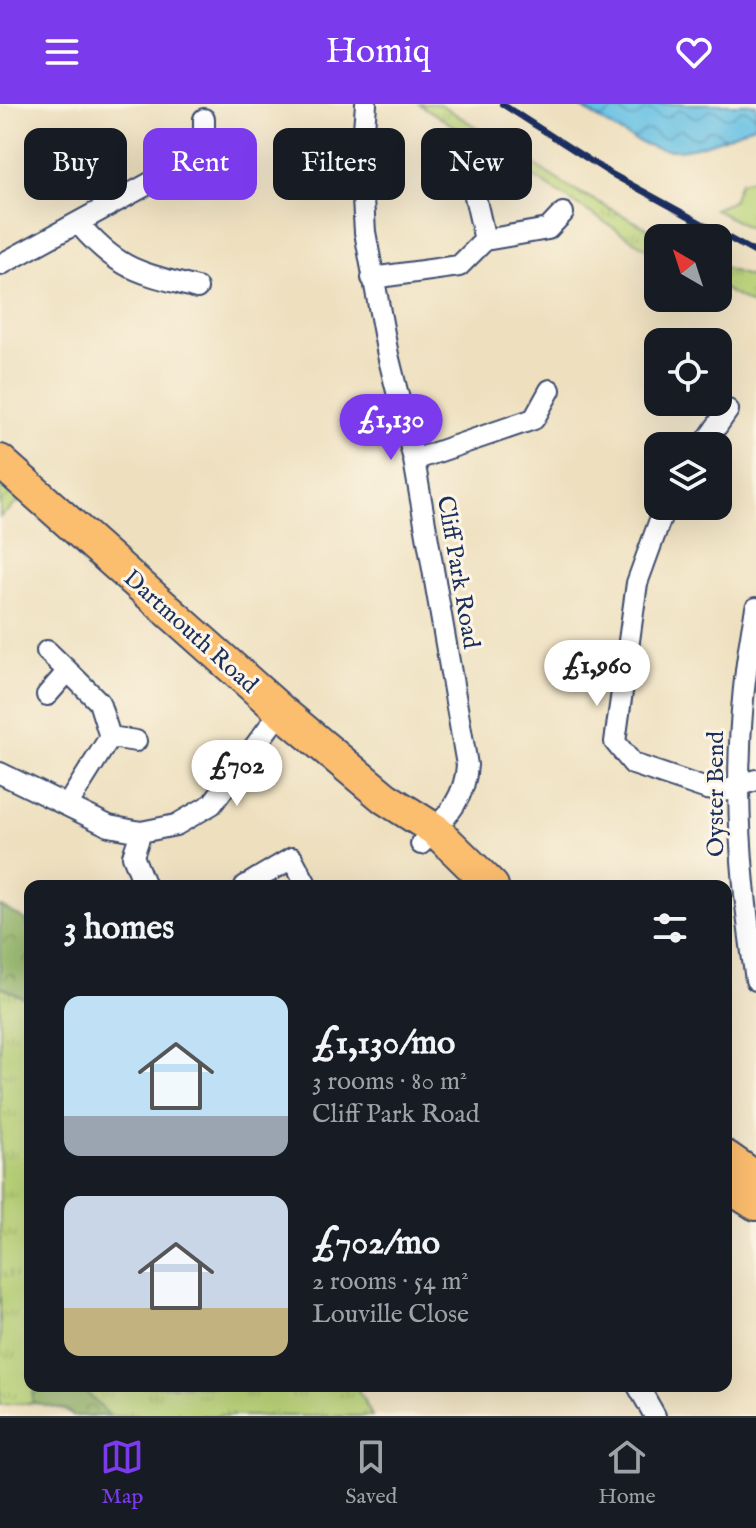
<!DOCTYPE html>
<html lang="en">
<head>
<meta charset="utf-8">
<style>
  body { margin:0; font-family:"IM FELL English",serif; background:#20242c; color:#f1f3f6; height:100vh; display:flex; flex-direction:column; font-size:30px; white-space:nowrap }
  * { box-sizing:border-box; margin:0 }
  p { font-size:26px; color:#9ea1a6 }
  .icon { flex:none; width:44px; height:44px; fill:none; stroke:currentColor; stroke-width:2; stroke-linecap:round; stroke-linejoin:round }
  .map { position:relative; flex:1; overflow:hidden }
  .side { position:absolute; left:24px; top:776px; width:708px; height:512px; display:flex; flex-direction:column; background:#171b24; border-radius:16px; box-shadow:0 8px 32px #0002 }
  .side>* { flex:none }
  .guide { position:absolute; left:24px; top:24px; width:708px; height:72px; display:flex; gap:16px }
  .needle { width:52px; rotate:321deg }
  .tools { position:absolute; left:644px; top:120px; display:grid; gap:16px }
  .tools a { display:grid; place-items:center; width:88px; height:88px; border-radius:16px; background:#171b24; box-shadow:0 8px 32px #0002; font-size:40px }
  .price { position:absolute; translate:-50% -68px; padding:0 18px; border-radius:28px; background:#fff; color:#222; font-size:26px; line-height:52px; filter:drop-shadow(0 2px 4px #0008) }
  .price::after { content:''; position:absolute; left:50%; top:48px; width:24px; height:18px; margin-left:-12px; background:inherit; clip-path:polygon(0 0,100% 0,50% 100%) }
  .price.current { background:#7c3aed; color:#fff }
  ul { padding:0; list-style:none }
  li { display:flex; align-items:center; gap:24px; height:200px; padding:0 40px }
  li span { display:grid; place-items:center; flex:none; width:224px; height:160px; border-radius:16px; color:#555 }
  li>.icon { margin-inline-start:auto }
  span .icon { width:96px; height:96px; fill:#fffc; stroke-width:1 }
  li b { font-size:34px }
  h2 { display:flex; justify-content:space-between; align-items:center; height:96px; padding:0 40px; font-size:34px }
  .tag { padding:0 28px; border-radius:16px; background:#171b24; box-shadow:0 8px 32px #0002; font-size:28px; line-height:72px }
  .tag.current { background:#7c3aed; color:#fff }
  header { display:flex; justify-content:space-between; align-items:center; height:104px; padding:0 40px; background:#7c3aed; color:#fff; font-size:36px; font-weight:600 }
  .tabs { display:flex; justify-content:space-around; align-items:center; height:112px; border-top:2px solid #363941; background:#171b24; font-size:22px; color:#9ea1a6 }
  .tabs a { display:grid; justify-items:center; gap:4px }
  .tabs .current { color:#7c3aed }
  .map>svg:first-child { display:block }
  .grass { fill:url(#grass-tufts); stroke:#6a816b; stroke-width:2 }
  .forest { fill:url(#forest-crowns); stroke:#577263; stroke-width:2 }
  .garden { fill:url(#garden-furrows); stroke:#6a816b; stroke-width:2 }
  .water { fill:url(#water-waves); stroke:#4178a1; stroke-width:2 }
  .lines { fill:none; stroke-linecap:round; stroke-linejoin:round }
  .minor-casing { stroke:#3b4a6d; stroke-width:24 }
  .primary-casing { stroke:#3b4a6d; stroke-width:36 }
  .minor { stroke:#fff; stroke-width:20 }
  .primary { stroke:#fbbd6e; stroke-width:32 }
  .rail { stroke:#1b2f5e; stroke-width:6 }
  .labels { text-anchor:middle; stroke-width:6; stroke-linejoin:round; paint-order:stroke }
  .street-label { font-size:24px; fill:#1b2f5e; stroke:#fcf5e5 }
</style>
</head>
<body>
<header><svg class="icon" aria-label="menu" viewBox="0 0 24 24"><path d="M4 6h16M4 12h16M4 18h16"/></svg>Homiq<svg class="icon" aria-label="heart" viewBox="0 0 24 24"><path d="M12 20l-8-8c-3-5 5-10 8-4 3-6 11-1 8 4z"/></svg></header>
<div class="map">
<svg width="756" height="1312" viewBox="0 0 756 1312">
  <defs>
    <pattern id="grass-tufts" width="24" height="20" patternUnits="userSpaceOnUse" patternTransform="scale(2)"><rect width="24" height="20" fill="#bad378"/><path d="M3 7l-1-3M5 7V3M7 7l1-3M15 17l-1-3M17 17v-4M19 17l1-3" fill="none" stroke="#9fb56a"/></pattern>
    <pattern id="forest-crowns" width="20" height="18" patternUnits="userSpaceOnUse" patternTransform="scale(2)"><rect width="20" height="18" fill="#93b568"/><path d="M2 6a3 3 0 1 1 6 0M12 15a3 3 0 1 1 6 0" fill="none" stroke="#779459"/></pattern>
    <pattern id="garden-furrows" width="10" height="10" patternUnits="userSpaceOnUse" patternTransform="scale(2)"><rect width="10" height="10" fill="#bad378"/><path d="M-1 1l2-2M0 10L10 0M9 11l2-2" fill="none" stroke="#9fb56a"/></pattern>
    <pattern id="water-waves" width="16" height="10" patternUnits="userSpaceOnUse" patternTransform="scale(2)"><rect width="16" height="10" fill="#67c1e4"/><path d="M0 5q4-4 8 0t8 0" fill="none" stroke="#549dbc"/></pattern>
  </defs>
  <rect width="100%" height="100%" fill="#fcf5e5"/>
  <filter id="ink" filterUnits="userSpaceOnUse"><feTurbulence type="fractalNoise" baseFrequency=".0125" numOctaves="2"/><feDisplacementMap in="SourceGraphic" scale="16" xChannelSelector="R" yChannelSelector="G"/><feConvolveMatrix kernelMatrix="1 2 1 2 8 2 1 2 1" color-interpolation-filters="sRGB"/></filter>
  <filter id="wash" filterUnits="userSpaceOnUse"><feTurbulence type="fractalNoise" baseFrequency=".006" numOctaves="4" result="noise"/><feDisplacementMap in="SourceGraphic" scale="32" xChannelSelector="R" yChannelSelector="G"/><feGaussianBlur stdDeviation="1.8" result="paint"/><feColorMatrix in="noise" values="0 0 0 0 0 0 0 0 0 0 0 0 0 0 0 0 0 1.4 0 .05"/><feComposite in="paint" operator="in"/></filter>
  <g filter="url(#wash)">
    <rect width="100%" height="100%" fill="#eee0bf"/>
    <path class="grass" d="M419,0h21l129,83 97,51h-8v18z
      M756,74v54l-42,-23 19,-8 7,-19z
      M718,162l38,13v28l-38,-21z
      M0,882l30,15v385h326l16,30h-299c-20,-17 -49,-13 -73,-11z"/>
    <path class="forest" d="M0,802l30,16v79l-30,-15z
      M34,1282h46l30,30h-37l-7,-6 -34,-8z"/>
    <path class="garden" d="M0,379l20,18 -20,16z"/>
    <path class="water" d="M576,0h180v20c-89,41 -100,33 -180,-20z"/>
  </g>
  <g filter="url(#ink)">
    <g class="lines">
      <g class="minor-casing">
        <path id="minor" d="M366,0l-5,63 4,65 23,123 26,105 53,305c-2,36 -23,54 -46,79
          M474,88l11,48
          M78,119c41,48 61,49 119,65
          M0,161l152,-83 47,-31 5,-16v-16
          M372,174l87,-12 26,-26 63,-11 15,-16
          M703,342l25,-36
          M414,356l120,-41 16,-29
          M665,402l-28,77 -22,159 18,22 74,25 17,2 32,-11
          M756,504c-25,128 -20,244 0,372
          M47,547l21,20
          M47,591l21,-24 31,31 11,35
          M0,669l109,53 32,6 35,-7 36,-21 69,-93
          M68,700l42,-67 26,4
          M141,728l-8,24 12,30
          M245,782l47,-28 15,28
          M638,1282l17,30"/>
      </g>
      <g class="primary-casing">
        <path id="primary" d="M0,357l281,250 104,87 49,31 58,57
          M726,1053l30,21
          M726,1081l30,19"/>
      </g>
      <use href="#minor" class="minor"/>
      <use href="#primary" class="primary"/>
      <path class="rail" d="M502,0l106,68 148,81"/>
    </g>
  </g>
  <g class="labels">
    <g class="street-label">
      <text transform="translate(459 468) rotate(80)" y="8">Cliff Park Road</text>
      <text transform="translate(191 527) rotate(42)" y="8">Dartmouth Road</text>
      <text transform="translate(715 690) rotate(-90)" y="8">Oyster Bend</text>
    </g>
  </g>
</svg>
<div class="tools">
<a><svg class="needle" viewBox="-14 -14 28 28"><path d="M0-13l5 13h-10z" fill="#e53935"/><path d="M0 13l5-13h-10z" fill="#9ea1a6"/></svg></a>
<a><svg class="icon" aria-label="locate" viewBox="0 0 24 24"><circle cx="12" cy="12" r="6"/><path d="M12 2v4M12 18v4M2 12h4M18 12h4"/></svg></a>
<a><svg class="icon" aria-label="layers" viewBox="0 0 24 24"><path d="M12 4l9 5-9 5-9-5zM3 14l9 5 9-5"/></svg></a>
</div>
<b class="price current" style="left:391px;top:358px">£1,130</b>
<b class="price" style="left:597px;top:604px">£1,960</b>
<b class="price" style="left:237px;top:704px">£702</b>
<div class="guide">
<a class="tag">Buy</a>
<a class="tag current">Rent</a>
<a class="tag">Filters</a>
<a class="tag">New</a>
</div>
<section class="side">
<h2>3 homes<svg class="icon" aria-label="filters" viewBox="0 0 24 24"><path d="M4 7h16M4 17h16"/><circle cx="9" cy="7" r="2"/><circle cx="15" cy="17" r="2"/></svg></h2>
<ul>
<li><span style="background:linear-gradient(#bfe0f5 75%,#9aa5b1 0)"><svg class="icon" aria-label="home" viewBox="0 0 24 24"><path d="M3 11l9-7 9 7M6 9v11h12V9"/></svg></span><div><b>£1,130/mo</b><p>3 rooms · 80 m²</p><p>Cliff Park Road</p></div></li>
<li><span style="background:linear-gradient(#c9d6e8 70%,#c2b280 0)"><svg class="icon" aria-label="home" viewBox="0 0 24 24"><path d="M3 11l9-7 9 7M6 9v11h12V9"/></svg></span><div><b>£702/mo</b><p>2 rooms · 54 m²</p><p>Louville Close</p></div></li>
</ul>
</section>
</div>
<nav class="tabs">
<a class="current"><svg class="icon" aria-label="map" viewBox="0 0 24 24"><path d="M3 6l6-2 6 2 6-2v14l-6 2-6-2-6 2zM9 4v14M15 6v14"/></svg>Map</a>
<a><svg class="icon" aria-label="saved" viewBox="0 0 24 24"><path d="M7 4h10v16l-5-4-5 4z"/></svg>Saved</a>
<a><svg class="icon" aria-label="home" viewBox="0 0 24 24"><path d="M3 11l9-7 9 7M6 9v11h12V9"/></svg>Home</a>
</nav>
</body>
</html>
